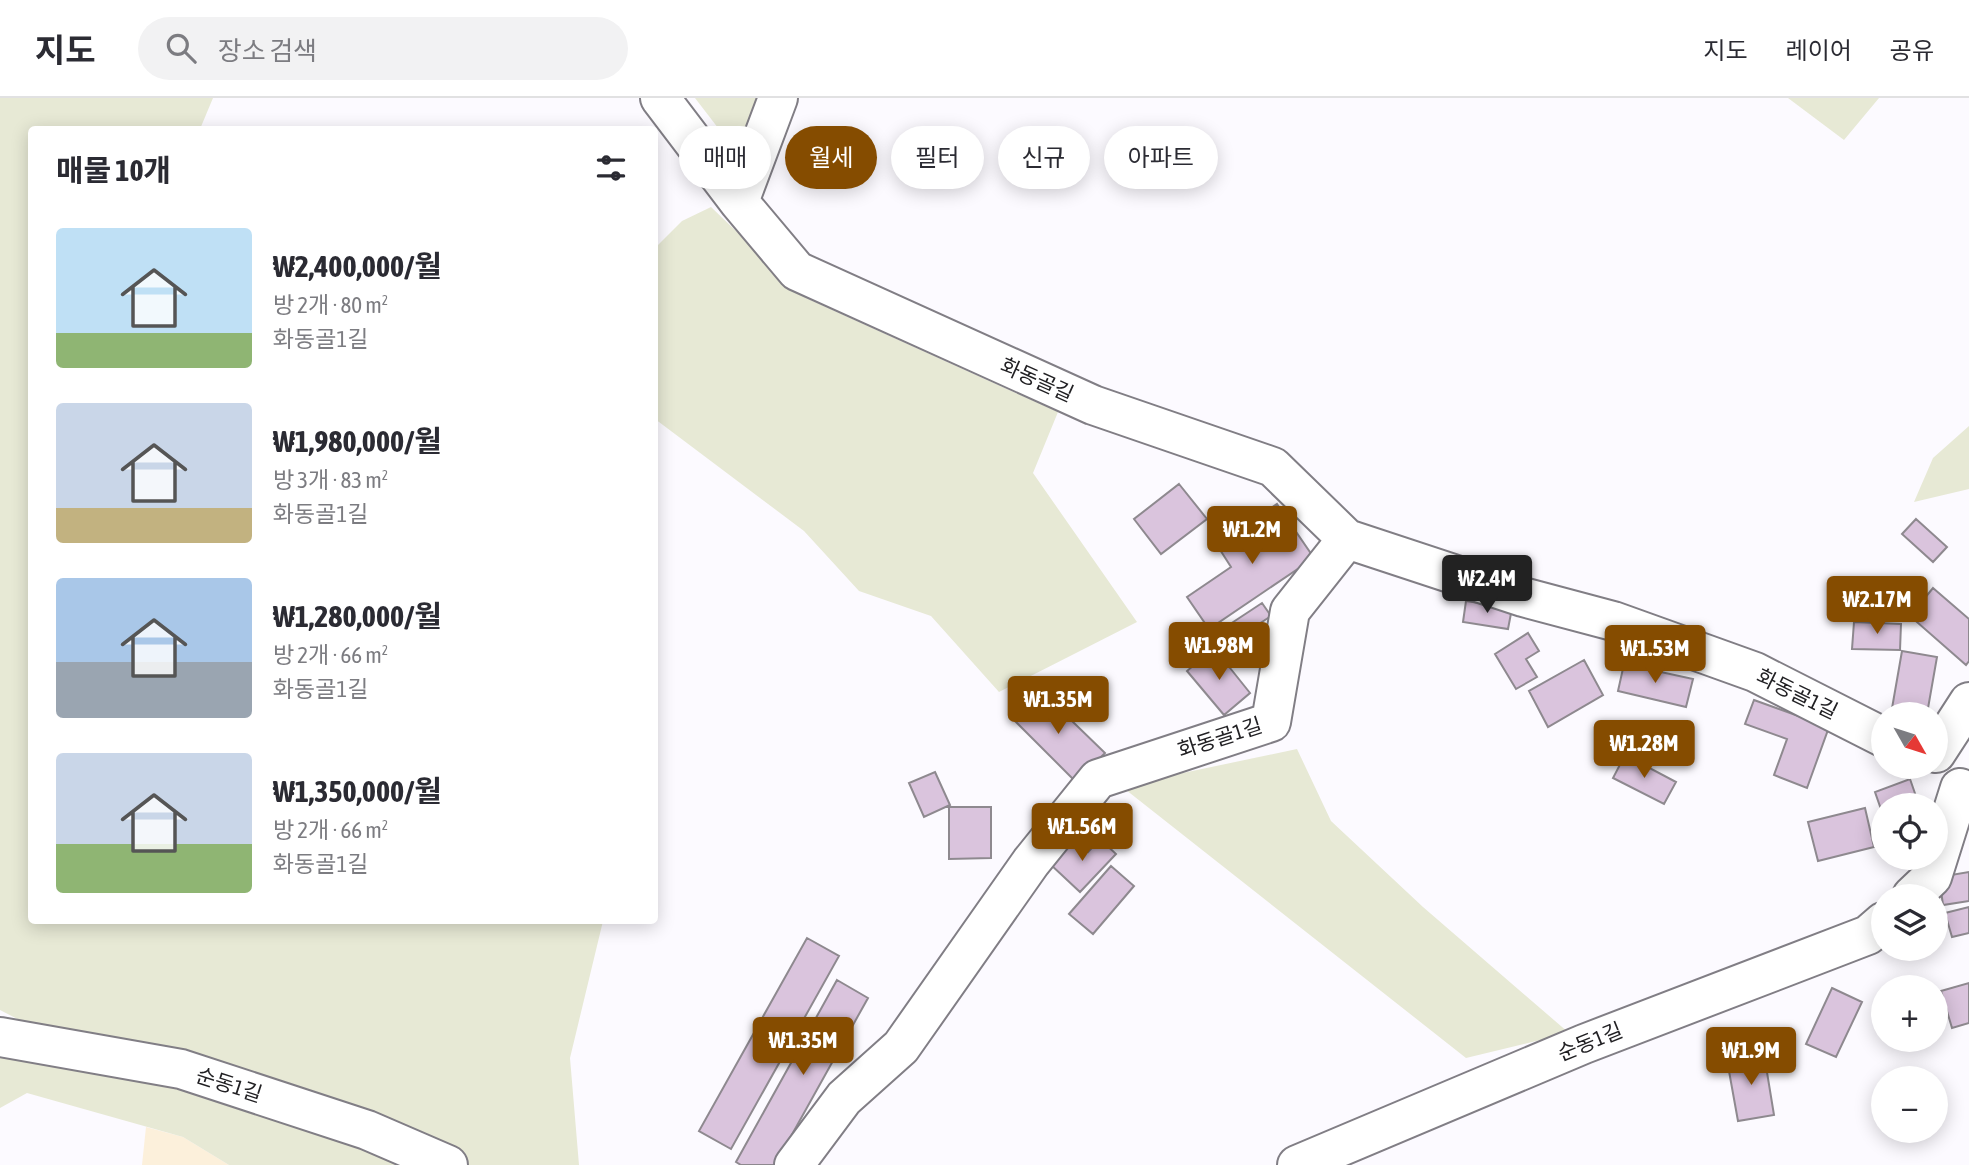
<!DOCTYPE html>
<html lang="ko">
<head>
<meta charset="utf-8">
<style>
  body { margin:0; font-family:"Asap Condensed","Noto Sans KR",sans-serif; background:#f2f2f3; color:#2b2b33; height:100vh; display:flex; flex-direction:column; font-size:26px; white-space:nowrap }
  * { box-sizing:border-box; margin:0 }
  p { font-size:23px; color:#7c7c81 }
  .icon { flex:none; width:38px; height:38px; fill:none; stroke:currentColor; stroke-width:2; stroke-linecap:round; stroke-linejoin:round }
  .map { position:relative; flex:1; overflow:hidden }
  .side { position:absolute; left:28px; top:28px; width:630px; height:798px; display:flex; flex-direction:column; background:#fff; border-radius:7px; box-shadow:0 4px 18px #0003 }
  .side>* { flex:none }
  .banner { position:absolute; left:679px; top:28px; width:665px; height:63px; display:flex; gap:14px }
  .needle { width:46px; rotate:129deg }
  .tools { position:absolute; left:1871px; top:604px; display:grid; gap:14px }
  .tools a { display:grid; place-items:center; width:77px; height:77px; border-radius:50%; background:#fff; box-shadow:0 4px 18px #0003; font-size:35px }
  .price { position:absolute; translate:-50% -60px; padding:0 16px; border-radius:7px; background:#854c00; color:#fff; font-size:23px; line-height:46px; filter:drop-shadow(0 2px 4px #0008) }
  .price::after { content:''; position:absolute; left:50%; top:42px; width:21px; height:16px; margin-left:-10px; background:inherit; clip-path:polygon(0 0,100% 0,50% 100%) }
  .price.selected { background:#222; color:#fff }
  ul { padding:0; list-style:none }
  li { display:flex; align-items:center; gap:21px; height:175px; padding:0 28px }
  li span { display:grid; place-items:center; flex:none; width:196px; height:140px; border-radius:7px; color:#555 }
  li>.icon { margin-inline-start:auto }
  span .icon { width:84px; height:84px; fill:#fffc; stroke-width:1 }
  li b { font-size:30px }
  h2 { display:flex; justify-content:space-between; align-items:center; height:84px; padding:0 28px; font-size:30px }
  .chip { padding:0 24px; border-radius:32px; background:#fff; box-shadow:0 4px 18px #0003; font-size:24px; line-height:63px }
  .chip.selected { background:#854c00; color:#fff }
  header { display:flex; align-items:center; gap:42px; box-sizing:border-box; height:98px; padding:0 35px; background:#fff; border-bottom:2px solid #e1e1e2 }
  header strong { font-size:33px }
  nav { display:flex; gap:38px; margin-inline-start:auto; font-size:24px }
  .search { width:490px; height:63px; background:#f2f2f3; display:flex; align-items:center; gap:18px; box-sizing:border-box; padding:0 24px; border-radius:38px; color:#7c7c81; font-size:26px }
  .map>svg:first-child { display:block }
  .industrial { fill:#fcf0db }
  .green { fill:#e7e9d5 }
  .building { fill:#dac4dd; stroke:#8e898f; stroke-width:2 }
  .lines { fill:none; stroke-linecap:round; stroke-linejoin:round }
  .minor-casing { stroke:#817e85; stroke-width:42 }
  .minor { stroke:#fff; stroke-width:38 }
  .labels { text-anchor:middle; stroke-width:5; stroke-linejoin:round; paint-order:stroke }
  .street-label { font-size:21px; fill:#222124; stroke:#fff }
</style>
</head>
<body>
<header>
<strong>지도</strong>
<div class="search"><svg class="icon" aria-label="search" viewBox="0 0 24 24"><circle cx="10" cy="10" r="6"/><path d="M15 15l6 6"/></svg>장소 검색</div>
<nav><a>지도</a><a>레이어</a><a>공유</a></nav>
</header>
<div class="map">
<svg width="1969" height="1067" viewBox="0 0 1969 1067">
  <rect width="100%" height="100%" fill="#fcfaff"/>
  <path class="industrial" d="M146,1029l37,10 46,28h-87z"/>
  <path class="green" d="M0,0h213l-13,31 -168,1v790l571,1 -33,137 9,107h-350l-46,-28 -156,-44 -27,15v-52l31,-30 -31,-16z
    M695,0h104l-34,91z
    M1788,0h91l-35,42z
    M711,109l95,91 252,114 -25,61 104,149 -138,70 -68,-76 -72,-25 -55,-60 -149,-112 -1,-170 28,-28z
    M1969,328v63l-55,13 19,-44z
    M1297,651l34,72 92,86 146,126 -103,25 -345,-272z"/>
  <path class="building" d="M1179,386l28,35 -46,35 -27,-35z
    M1277,406l37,54 -105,71 -22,-32 44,-30 -14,-22z
    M1916,421l31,28 -14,15 -31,-28z
    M1933,490l36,31v42l-3,4 -56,-49z
    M1466,503l46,7 -4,21 -45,-7z
    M1262,505l9,13 -50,33 -9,-13z
    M1854,524l47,2 -1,26 -48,-1z
    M1528,535l11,18 -13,8 11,18 -21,12 -21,-35z
    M1214,550l36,45 -26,22 -37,-44z
    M1902,553l35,6 -10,57h-36z
    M1584,562l19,35 -55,32 -19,-36z
    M1624,566l69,15 -7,28 -68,-16z
    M1040,592l65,63 -29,29 -64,-64z
    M1754,602l75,27 -22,61 -33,-13 13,-36 -42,-15z
    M1625,657l51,27 -12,22 -51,-26z
    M935,674l15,33 -26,12 -15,-34z
    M1910,681l9,26h-36v10l-8,-23z
    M949,709h42v51l-42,1z
    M1865,710l9,39 -56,14 -10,-39z
    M1073,741l15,13 12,-13 16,15 -36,38 -30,-28z
    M1111,768l23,20 -41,48 -24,-20z
    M1969,774v29l-26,4 -4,-28z
    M1969,809v26l-17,4 -7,-24z
    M807,840l32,18 -108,193 -32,-18z
    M837,882l31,18 -93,167h-34l-5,-3z
    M1969,885v40l-17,5 -11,-37z
    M1832,890l30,14 -26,55 -30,-13z
    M1764,956l10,61 -36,6 -11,-61z"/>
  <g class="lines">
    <g class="minor-casing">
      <path id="minor" d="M660,0l79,104 58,69 296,134 180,62 74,72
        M739,104l39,-104
        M1936,655l33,-51
        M1912,798l20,-19 28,-89
        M0,939l181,32 186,61 81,35
        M794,1067l50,-67 57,-51 130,-185 67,-83 173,-57 19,-111 57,-72 176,58 90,24 142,51 128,65
        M1297,1067l287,-121 284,-109 15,-13"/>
    </g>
    <use href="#minor" class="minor"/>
  </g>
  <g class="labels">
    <g class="street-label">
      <text transform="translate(1037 282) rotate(24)" y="7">화동골길</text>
      <text transform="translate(1797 596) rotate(26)" y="7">화동골1길</text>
      <text transform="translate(1220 640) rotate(-18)" y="7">화동골1길</text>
      <text transform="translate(1590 944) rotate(-22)" y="7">순동1길</text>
      <text transform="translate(229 987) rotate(18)" y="7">순동1길</text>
    </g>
  </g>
</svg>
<div class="tools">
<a><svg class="needle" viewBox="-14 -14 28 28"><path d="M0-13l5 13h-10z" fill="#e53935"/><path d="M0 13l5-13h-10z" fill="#7c7c81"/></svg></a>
<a><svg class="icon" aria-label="locate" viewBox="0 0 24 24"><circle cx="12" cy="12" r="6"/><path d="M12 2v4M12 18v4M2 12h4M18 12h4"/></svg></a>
<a><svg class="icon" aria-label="layers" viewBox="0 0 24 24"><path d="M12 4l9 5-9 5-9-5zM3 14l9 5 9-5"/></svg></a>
<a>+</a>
<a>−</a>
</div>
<b class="price" style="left:1252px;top:468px">₩1.2M</b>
<b class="price selected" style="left:1487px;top:517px">₩2.4M</b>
<b class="price" style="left:1877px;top:538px">₩2.17M</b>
<b class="price" style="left:1219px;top:584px">₩1.98M</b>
<b class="price" style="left:1655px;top:587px">₩1.53M</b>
<b class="price" style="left:1058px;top:638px">₩1.35M</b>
<b class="price" style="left:1644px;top:682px">₩1.28M</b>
<b class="price" style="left:1082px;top:765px">₩1.56M</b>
<b class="price" style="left:803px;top:979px">₩1.35M</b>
<b class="price" style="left:1751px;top:989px">₩1.9M</b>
<div class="banner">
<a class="chip">매매</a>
<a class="chip selected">월세</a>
<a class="chip">필터</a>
<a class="chip">신규</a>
<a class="chip">아파트</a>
</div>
<section class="side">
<h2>매물 10개<svg class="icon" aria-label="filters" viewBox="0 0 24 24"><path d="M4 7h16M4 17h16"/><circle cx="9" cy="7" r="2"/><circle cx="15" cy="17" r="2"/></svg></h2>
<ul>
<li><span style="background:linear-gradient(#bfe0f5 75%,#8fb573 0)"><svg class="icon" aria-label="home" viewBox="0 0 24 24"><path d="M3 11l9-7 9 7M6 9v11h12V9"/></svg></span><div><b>₩2,400,000/월</b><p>방 2개 · 80 m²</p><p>화동골1길</p></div></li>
<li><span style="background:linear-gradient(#c9d6e8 75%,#c2b280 0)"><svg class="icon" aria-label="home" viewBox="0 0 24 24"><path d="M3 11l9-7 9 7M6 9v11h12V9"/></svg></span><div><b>₩1,980,000/월</b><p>방 3개 · 83 m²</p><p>화동골1길</p></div></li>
<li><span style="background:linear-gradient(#a9c7e8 60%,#9aa5b1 0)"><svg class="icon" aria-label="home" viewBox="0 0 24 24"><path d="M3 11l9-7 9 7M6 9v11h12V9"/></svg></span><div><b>₩1,280,000/월</b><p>방 2개 · 66 m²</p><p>화동골1길</p></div></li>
<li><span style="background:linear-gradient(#c9d6e8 65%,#8fb573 0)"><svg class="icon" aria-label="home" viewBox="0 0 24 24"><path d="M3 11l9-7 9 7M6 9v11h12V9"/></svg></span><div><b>₩1,350,000/월</b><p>방 2개 · 66 m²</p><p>화동골1길</p></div></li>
</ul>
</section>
</div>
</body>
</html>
